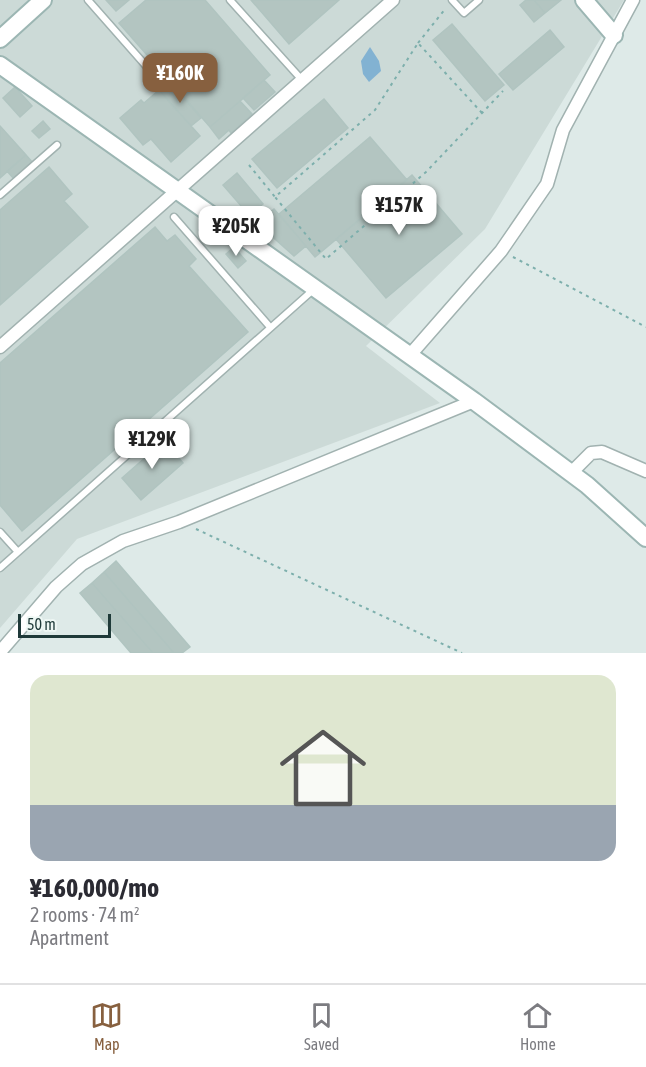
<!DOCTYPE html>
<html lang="en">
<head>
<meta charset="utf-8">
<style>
  body { margin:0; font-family:"Asap Condensed",sans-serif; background:#f2f2f3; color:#2b2b33; height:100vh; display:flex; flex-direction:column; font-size:22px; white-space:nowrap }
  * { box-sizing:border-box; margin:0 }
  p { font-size:20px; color:#7c7c81 }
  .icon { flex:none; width:33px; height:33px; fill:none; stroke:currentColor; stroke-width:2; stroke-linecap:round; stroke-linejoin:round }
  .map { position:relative; height:653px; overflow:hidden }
  .side { display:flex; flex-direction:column; background:#fff; flex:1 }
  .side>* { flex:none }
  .scale { position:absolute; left:18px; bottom:15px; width:93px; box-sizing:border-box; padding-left:6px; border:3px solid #1f3a39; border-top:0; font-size:16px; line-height:21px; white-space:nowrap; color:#1f3a39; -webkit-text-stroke:4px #eef7f4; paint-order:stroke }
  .price { position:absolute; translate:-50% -51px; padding:0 14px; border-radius:12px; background:#fff; color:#222; font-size:20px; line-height:39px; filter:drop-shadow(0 2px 3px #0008) }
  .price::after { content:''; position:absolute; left:50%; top:36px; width:18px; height:14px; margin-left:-9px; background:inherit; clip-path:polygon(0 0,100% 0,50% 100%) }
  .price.selected { background:#87603f; color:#fff }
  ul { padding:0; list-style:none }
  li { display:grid; align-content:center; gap:12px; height:318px; padding:0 30px }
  li span { display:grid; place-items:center; height:186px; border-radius:18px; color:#555 }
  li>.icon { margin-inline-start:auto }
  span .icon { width:108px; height:108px; fill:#fffc; stroke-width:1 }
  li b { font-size:26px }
  .menu { display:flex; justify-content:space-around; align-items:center; height:84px; border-top:2px solid #e1e1e2; background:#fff; font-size:16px; color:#7c7c81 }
  .menu a { display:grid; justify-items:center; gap:3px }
  .menu .selected { color:#87603f }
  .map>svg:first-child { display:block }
  .built { fill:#ccdad7 }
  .water { fill:#82b2d2 }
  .building { fill:#b3c5c1; stroke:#b0c4c0; stroke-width:1.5 }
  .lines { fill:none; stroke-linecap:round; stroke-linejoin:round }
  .lane-casing { stroke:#a1b2b0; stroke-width:9 }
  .street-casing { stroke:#a1b2b0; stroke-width:15 }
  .secondary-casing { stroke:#9cb6b3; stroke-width:20 }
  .path { stroke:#7dafac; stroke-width:2; stroke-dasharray:3 4.5; stroke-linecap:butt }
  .lane { stroke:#fff; stroke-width:6 }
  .street { stroke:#fff; stroke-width:12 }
  .secondary { stroke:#fff; stroke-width:16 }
</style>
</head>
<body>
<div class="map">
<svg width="646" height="653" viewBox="0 0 646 653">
  <rect width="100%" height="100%" fill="#deeae8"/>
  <path class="built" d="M0,0h624l-139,229 -119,117 74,57 -363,136 -77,89z"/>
  <path class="water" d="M370,47l9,14 2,10 -12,11 -6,-8 -2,-13z"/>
  <path class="building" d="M106,0h23l-13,11z
    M146,0h59l65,75 -60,52 -91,-104z
    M251,0h88l-50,44z
    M526,0h8l11,13 -11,9 -14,-17z
    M534,0h27l-16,13z
    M452,24l52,61 -19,16 -52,-61z
    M550,30l14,17 -51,43 -14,-16z
    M264,80l11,12 -21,18 -11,-12z
    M169,81l32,37 -10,8 -32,-36z
    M15,87l17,19 -12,11 -17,-19z
    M159,90l41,46 -29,26 -20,-23 -8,6 -23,-27 21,-18 3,3z
    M324,99l24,29 -71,60 -25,-29z
    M240,101l12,13 -21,19 -2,-3 -10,9 -9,-12z
    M43,121l7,8 -11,9 -7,-7z
    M0,126l26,29 -26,23z
    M370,137l37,43 -92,77 -36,-43z
    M26,155l7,8 -19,16 -7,-8z
    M49,167l23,27 -8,7 24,26 -88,78v-95z
    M237,173l26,31 -14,11 -26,-30z
    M412,175l50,59 -76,64 -50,-59z
    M274,209l32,37 -12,10 -37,-33z
    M208,222l12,14 -8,7 -13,-13z
    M155,227l12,14 8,-6 21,24 -7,7 59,66 -226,199 -22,-26v-142z
    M234,247l12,14 -8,7 -12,-14z
    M164,441l19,22 -42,37 -19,-22z
    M116,561l74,86 -8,6h-8l-70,-81z
    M104,572l70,81h-21l-61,-70z
    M92,583l61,70h-22l-51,-60z"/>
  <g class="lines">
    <g class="lane-casing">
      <path id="lane" d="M88,0l74,84
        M230,0l72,80
        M452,0l12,13 15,-13
        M0,195l57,-50
        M174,217l96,110
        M0,532l18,20
        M0,568l313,-278"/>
    </g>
    <g class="street-casing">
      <path id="street" d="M0,347l393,-347
        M410,355l91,-104 46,-67 16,-54 70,-130
        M571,473l20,-20 11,-1 44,19
        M0,652l56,-65 26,-23 41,-23 56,-19 295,-121"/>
    </g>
    <g class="secondary-casing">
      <path id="secondary" d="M584,0l30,35
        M0,39l43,-39
        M0,65l474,336 113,84 59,53"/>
    </g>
    <path class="path" d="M418,43l28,-35
      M482,113l-64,-70 -43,67 -100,87 51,62 100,-87 77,-81
      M249,165l26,32
      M513,257l133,70
      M196,529l266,124"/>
    <use href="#lane" class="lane"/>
    <use href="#street" class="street"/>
    <use href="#secondary" class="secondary"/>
  </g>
</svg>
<div class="scale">50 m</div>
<b class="price selected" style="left:180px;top:104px">¥160K</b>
<b class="price" style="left:399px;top:236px">¥157K</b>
<b class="price" style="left:236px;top:257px">¥205K</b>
<b class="price" style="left:152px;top:470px">¥129K</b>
</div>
<section class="side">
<ul>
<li><span style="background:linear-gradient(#dfe7d0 70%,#9aa5b1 0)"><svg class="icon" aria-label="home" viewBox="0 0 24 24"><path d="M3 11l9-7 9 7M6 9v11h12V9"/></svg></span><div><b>¥160,000/mo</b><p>2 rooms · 74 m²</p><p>Apartment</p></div></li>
</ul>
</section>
<nav class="menu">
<a class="selected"><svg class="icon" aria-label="map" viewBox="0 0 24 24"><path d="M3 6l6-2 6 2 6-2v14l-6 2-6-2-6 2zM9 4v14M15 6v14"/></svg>Map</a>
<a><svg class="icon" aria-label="saved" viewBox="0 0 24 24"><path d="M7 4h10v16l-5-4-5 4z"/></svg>Saved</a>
<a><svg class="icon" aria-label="home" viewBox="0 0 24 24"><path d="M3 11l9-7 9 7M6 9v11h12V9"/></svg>Home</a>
</nav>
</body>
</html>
